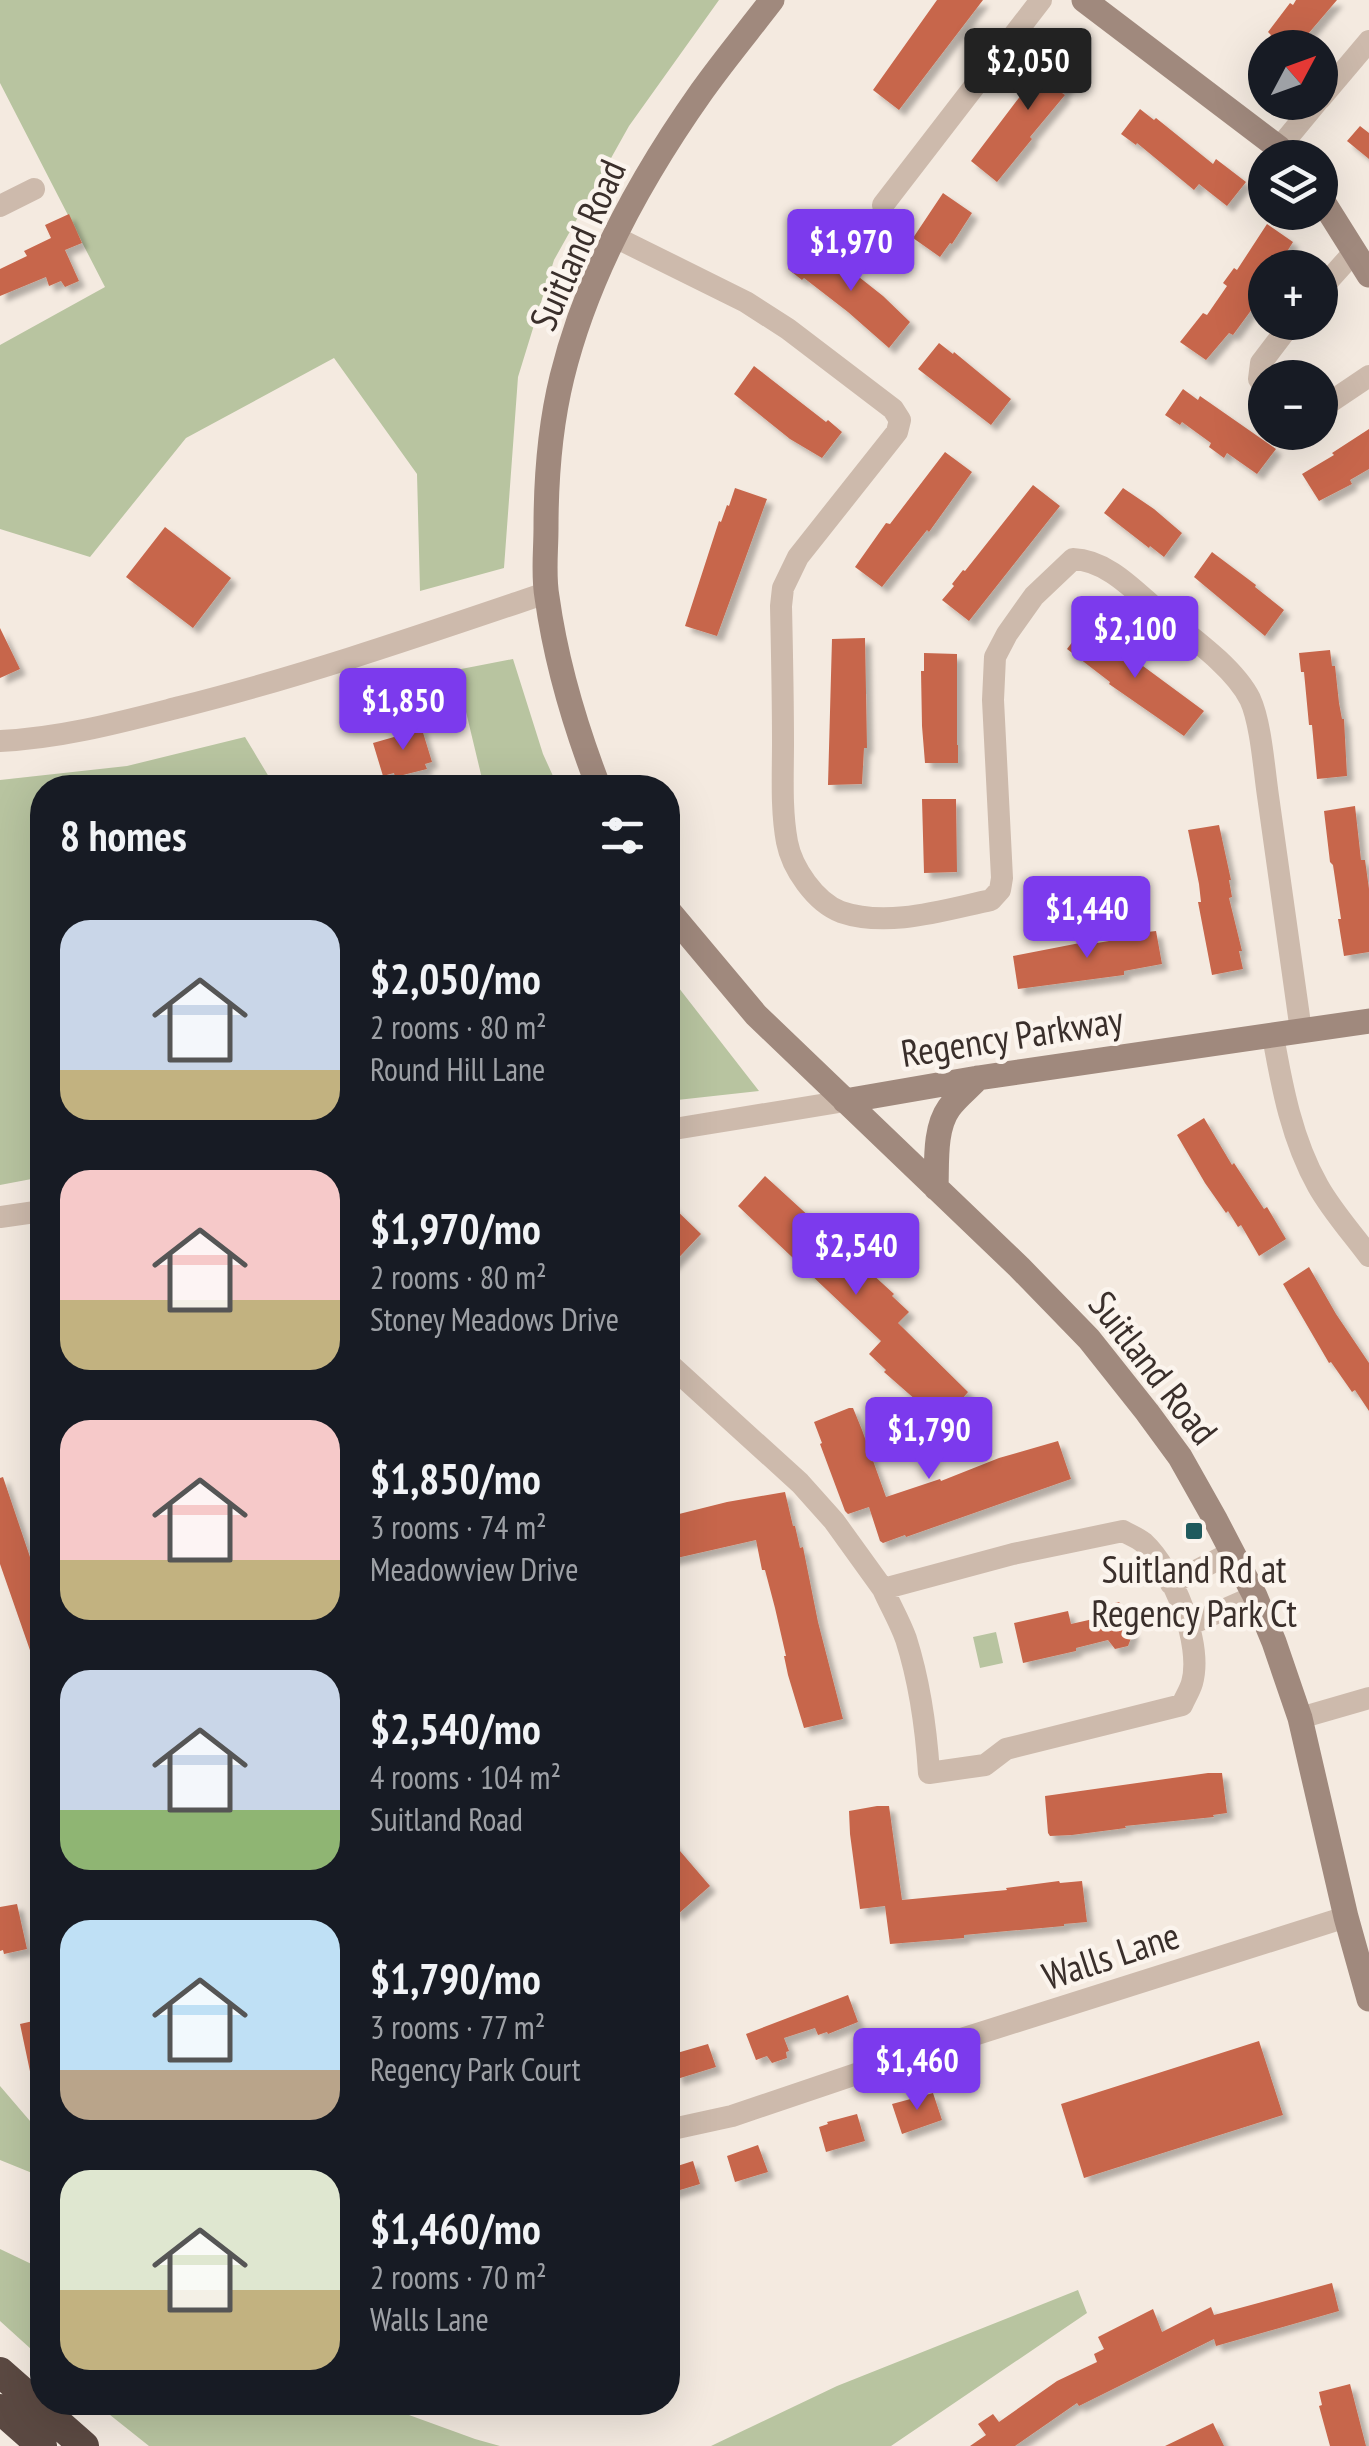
<!DOCTYPE html>
<html lang="en">
<head>
<meta charset="utf-8">
<style>
  body { margin:0; font-family:"PT Sans Narrow",sans-serif; background:#20242c; color:#f1f3f6; height:100vh; display:flex; flex-direction:column; font-size:38px; white-space:nowrap }
  * { box-sizing:border-box; margin:0 }
  p { font-size:32px; color:#9ea1a6 }
  .icon { flex:none; width:55px; height:55px; fill:none; stroke:currentColor; stroke-width:2; stroke-linecap:round; stroke-linejoin:round }
  .map { position:relative; flex:1; overflow:hidden }
  .sheet { position:absolute; left:30px; top:775px; width:650px; height:1640px; display:flex; flex-direction:column; background:#171b24; border-radius:40px; box-shadow:0 10px 40px #0002 }
  .sheet>* { flex:none }
  .needle { width:65px; rotate:49deg }
  .tools { position:absolute; left:1248px; top:30px; display:grid; gap:20px }
  .tools a { display:grid; place-items:center; width:90px; height:90px; border-radius:50%; background:#171b24; box-shadow:0 10px 40px #0002; font-size:50px }
  .price { position:absolute; translate:-50% -85px; padding:0 22px; border-radius:10px; background:#7c3aed; color:#fff; font-size:32px; line-height:65px; filter:drop-shadow(0 2px 5px #0008) }
  .price::after { content:''; position:absolute; left:50%; top:60px; width:30px; height:22px; margin-left:-15px; background:inherit; clip-path:polygon(0 0,100% 0,50% 100%) }
  .price.selected { background:#222; color:#fff }
  ul { padding:0; list-style:none }
  li { display:flex; align-items:center; gap:30px; height:250px; padding:0 30px }
  li span { display:grid; place-items:center; flex:none; width:280px; height:200px; border-radius:30px; color:#555 }
  li>.icon { margin-inline-start:auto }
  span .icon { width:120px; height:120px; fill:#fffc; stroke-width:1 }
  li b { font-size:42px }
  h2 { display:flex; justify-content:space-between; align-items:center; height:120px; padding:0 30px; font-size:42px }
  .map>svg:first-child { display:block }
  .green { fill:#b8c4a0 }
  .building { fill:#c7664b; filter:url(#shadow) }
  .lines { fill:none; stroke-linecap:round; stroke-linejoin:round }
  .street { stroke:#cdbaac; stroke-width:22 }
  .secondary { stroke:#a0897d; stroke-width:25 }
  .highway { stroke:#5b4942; stroke-width:30 }
  .poi-dot { fill:#1f5a5d; stroke:#fbf4ed; stroke-width:4 }
  .labels { text-anchor:middle; stroke-width:9; stroke-linejoin:round; paint-order:stroke }
  .street-label { font-size:38px; fill:#3a2f2b; stroke:#fbf4ed }
  .poi-label { font-size:38px; fill:#3a2f2b; stroke:#fbf4ed }
</style>
</head>
<body>
<div class="map">
<svg width="1369" height="2446" viewBox="0 0 1369 2446">
  <defs>
    <filter id="shadow"><feDropShadow dx="6" dy="6" stdDeviation="2.5" flood-color="#0004"/></filter>
  </defs>
  <rect width="100%" height="100%" fill="#f4eae0"/>
  <path class="green" d="M0,0h719l-90,126 -75,134 -36,117 -14,191 -84,23 -3,-117 -83,-116 -148,80 -96,119 -90,-28v-184l105,-58 -105,-204z
    M513,659l30,95 15,33h-74l-28,-117z
    M245,737l30,50 -233,1v389l-42,8v-405l127,-14z
    M668,974l91,117 -91,10z
    M996,1632l7,31 -23,5 -7,-31z
    M0,2086l42,49v42l-42,-17z
    M0,2249l42,20v90l-42,-38z
    M1078,2290l9,23 -196,133h-180l126,-60z
    M95,2403h281l99,36 25,7h-351z"/>
  <path class="building" d="M937,0h46l-84,110 -26,-20z
    M1296,0h41l-41,48h-35l10,-13 -3,-3 22,-29 3,2z
    M1056,42l28,23 -22,28 3,2 -35,42 2,2 -35,43 -26,-21 66,-87 -2,-1z
    M1140,109l14,11 2,-2 57,46 3,-5 30,23 -19,24 -28,-22 -5,6 -57,-47 -1,2 -15,-11z
    M1360,126l9,7v26l-22,-18z
    M943,193l29,20 -20,31 -2,-1 -10,14 -27,-19z
    M69,214l13,29 -17,7 14,31 -14,6 -4,-6 -12,5 -3,-9 -46,19v-27l27,-13 -3,-5 27,-13 -6,-13z
    M1267,224l26,18 -10,16 12,10h-30v20l-10,17 -22,30 -4,-2 -23,27 -26,-18 23,-29 4,2 20,-29 -4,-3 11,-15 3,2z
    M809,243l14,11 1,-2 14,11 2,-1 43,34 27,26 -21,26 -41,-36 -44,-34 -2,2 -14,-11z
    M939,343l14,11 1,-2 57,47 -20,26 -73,-56z
    M754,366l72,56 2,-2 14,12 -20,26 -32,-19 -56,-45z
    M1183,389l15,11 2,-4 76,53 -19,25 -30,-21 -3,5 -15,-11 2,-4 -29,-21 -2,3 -15,-10z
    M1369,429v40l-19,11 2,4 -33,17 -17,-27 32,-19 -2,-2z
    M945,452l27,20 -43,60 -2,-2 -45,57 -27,-20 31,-44 4,1z
    M1033,485l27,21 -91,115 -27,-21 12,-14 -2,-2 11,-14 2,1z
    M735,488l32,11 -50,137 -32,-10 34,-105 2,1 6,-17 2,1z
    M1123,488l31,21 28,24 -18,24 -14,-11 -1,2 -45,-35z
    M165,527l66,51 -38,50 -67,-51z
    M1212,552l44,33 -1,2 29,23 -19,26 -71,-59z
    M1086,624l118,87 -20,25 -75,-52 1,-2 -43,-33z
    M0,628l20,41 -20,9z
    M865,638l2,110h-3l-2,36 -34,1 4,-146z
    M1330,650l2,16h3l4,37 3,16h2l3,57 -30,3 -5,-54h-3l-5,-53h-3l-2,-19z
    M924,653l33,1v91h1v18h-33l-3,-37 -1,-55h3z
    M421,726l11,36 -7,2 2,5 -32,8 -1,-4 -11,3 -10,-33 28,-8 -1,-3z
    M922,799h34l1,73 -33,1z
    M1355,806l6,54h4l4,29v63l-25,4 -6,-37h3l-8,-54 -3,-3 -6,-51z
    M1219,825l12,55h-2l3,17 -3,1 13,53h-3l4,18 -31,6 -14,-73h3l-2,-18 -11,-54z
    M1156,931l6,33 -38,7v4l-106,14 -5,-33 72,-14v3l36,-6 17,-4v-2z
    M1204,1118l28,47 2,-2 30,46 3,-2 19,32 -27,17 -18,-31 -3,2 -10,-16 -2,2 -21,-30 -28,-48z
    M765,1176l129,118 -2,2 17,16 -11,11 70,69 -24,29 -3,1 -57,-50 2,-2 -17,-16 12,-13 -143,-135z
    M668,1202l33,32 -33,35z
    M1309,1267l27,47 33,49v48l-14,-21 -3,2 -21,-30 -2,1 -46,-79z
    M849,1408h4l9,22 24,67 54,-18 1,2 58,-23 59,-17 13,38 -165,58 -1,-2 -22,8 -3,-2 -11,-34 -21,7 -3,-3 -25,-67 2,-1 -8,-21z
    M3,1477l28,83 11,-3v122h-2l-40,-115v-86z
    M785,1492l8,34h2l5,22 3,-1 15,75 25,97 -39,9 -16,-53 -4,-19h2l-11,-48 -10,-38h-3l-6,-30 -88,20v-41l7,-2v-2l52,-13z
    M1119,1602l9,11 -3,10 8,10 -5,13 -13,3 -7,-9 -32,8v3l-53,12 -9,-40 54,-12 3,13 31,-7 4,-12z
    M1208,1773h14l5,40 -14,2 1,2 -89,9 1,2 -54,7 -22,1 -2,-3 -3,-37z
    M877,1806h12l13,94 105,-10 -1,-2 53,-7 1,2 22,-2 5,41 -23,2v2l-100,9v3l-74,6 -5,-38 -25,3 -10,-75 -1,-23z
    M668,1837l42,49 -33,29 -9,-11z
    M17,1904l10,45 -23,5 -1,-4 -3,1v-44z
    M848,1995l10,27 -30,12 -1,-2 -9,3 -3,-7 -31,10 5,13 -3,1 1,6 -15,5 -5,-7 -11,4 -10,-26z
    M42,2019v75l-7,1 -15,-71z
    M1259,2041l24,74 -199,63 -23,-74z
    M708,2044l8,23 -39,12 -7,-24z
    M933,2093l9,27 -40,14 -10,-30z
    M857,2114l8,27 -39,11 -7,-25 9,-3 -1,-2z
    M758,2145l10,27 -33,10 -8,-26z
    M693,2161l7,23 -30,9 -2,-8v-16z
    M1332,2283l7,28 -123,35 -2,-7 -135,67 -2,-3 -62,43h-45l16,-11 -8,-11 15,-10 6,8 58,-41 40,-19 -3,-8 10,-5 -6,-12 55,-28 9,23 49,-25 3,8z
    M1350,2384l16,62h-36l-11,-40 3,-1 -3,-13z
    M1213,2423l11,23h-59z"/>
  <g class="lines">
    <path class="street" d="M1320,99l49,-58
      M1279,148l38,-46
      M883,205l158,-205
      M0,206l34,-17
      M615,237l131,65 42,27 105,80 7,11 -3,12 -99,125 -15,31 -2,18c1,45 2,91 2,137 0,32 -2,67 4,99 5,26 28,60 54,70 47,16 103,-2 150,-12l9,-10 2,-12 -9,-178 2,-43 12,-23 27,-38 39,-37c33,1 60,30 83,50 29,24 77,56 94,90 11,24 14,70 18,97 11,78 22,157 33,235
      M1320,290l35,-39
      M1265,386l-6,-7 2,-16 31,-41
      M1320,409l49,-33
      M0,741c62,-3 121,-19 180,-34 124,-31 245,-73 366,-114
      M1273,1036c9,51 19,104 45,150 14,25 34,47 51,70
      M668,1130l177,-29
      M0,1217l42,-6
      M668,1363l132,120 34,38 49,68 130,-35 110,-23c7,4 15,7 21,12 29,27 59,101 48,140 -2,7 -7,15 -10,22l-176,44 -21,16 -56,8c-3,-46 -9,-90 -23,-134 -6,-17 -16,-34 -23,-50
      M1171,1584l61,-32
      M1189,1625l66,-29
      M1300,1718l69,-20
      M668,2130l64,-14 204,-69 410,-130"/>
    <path class="secondary" d="M1084,0l195,148 9,10
      M1320,197l49,78
      M599,788c-24,-62 -43,-126 -52,-191 -4,-22 -1,-46 -1,-69 0,-50 4,-102 16,-151 25,-102 80,-201 140,-286 22,-31 47,-61 70,-91
      M668,910l88,105 263,252 70,72 58,73 33,45 36,64 39,75 19,46 26,76 46,199 23,82
      M845,1101l133,-23 391,-57
      M936,1188c1,-25 -2,-59 13,-80 8,-11 20,-20 29,-30"/>
    <path class="highway" d="M0,2372l84,74
      M0,2409l42,37"/>
  </g>
  <rect class="poi-dot" x="1184" y="1521" width="20" height="20" rx="5"/>
  <g class="labels">
    <g class="street-label">
      <text transform="translate(578 245) rotate(-66)" y="13">Suitland Road</text>
      <text transform="translate(1012 1037) rotate(-9)" y="13">Regency Parkway</text>
      <text transform="translate(1153 1368) rotate(52)" y="13">Suitland Road</text>
      <text transform="translate(1111 1956) rotate(-18)" y="13">Walls Lane</text>
    </g>
    <g class="poi-label">
      <text x="1194" y="1583">Suitland Rd at<tspan x="1194" dy="44">Regency Park Ct</tspan></text>
    </g>
  </g>
</svg>
<div class="tools">
<a><svg class="needle" viewBox="-14 -14 28 28"><path d="M0-13l5 13h-10z" fill="#e53935"/><path d="M0 13l5-13h-10z" fill="#9ea1a6"/></svg></a>
<a><svg class="icon" aria-label="layers" viewBox="0 0 24 24"><path d="M12 4l9 5-9 5-9-5zM3 14l9 5 9-5"/></svg></a>
<a>+</a>
<a>−</a>
</div>
<b class="price selected" style="left:1028px;top:113px">$2,050</b>
<b class="price" style="left:851px;top:294px">$1,970</b>
<b class="price" style="left:1135px;top:681px">$2,100</b>
<b class="price" style="left:403px;top:753px">$1,850</b>
<b class="price" style="left:1087px;top:961px">$1,440</b>
<b class="price" style="left:856px;top:1298px">$2,540</b>
<b class="price" style="left:929px;top:1482px">$1,790</b>
<b class="price" style="left:917px;top:2113px">$1,460</b>
<section class="sheet">
<h2>8 homes<svg class="icon" aria-label="filters" viewBox="0 0 24 24"><path d="M4 7h16M4 17h16"/><circle cx="9" cy="7" r="2"/><circle cx="15" cy="17" r="2"/></svg></h2>
<ul>
<li><span style="background:linear-gradient(#c9d6e8 75%,#c2b280 0)"><svg class="icon" aria-label="home" viewBox="0 0 24 24"><path d="M3 11l9-7 9 7M6 9v11h12V9"/></svg></span><div><b>$2,050/mo</b><p>2 rooms · 80 m²</p><p>Round Hill Lane</p></div></li>
<li><span style="background:linear-gradient(#f6c9c9 65%,#c2b280 0)"><svg class="icon" aria-label="home" viewBox="0 0 24 24"><path d="M3 11l9-7 9 7M6 9v11h12V9"/></svg></span><div><b>$1,970/mo</b><p>2 rooms · 80 m²</p><p>Stoney Meadows Drive</p></div></li>
<li><span style="background:linear-gradient(#f6c9c9 70%,#c2b280 0)"><svg class="icon" aria-label="home" viewBox="0 0 24 24"><path d="M3 11l9-7 9 7M6 9v11h12V9"/></svg></span><div><b>$1,850/mo</b><p>3 rooms · 74 m²</p><p>Meadowview Drive</p></div></li>
<li><span style="background:linear-gradient(#c9d6e8 70%,#8fb573 0)"><svg class="icon" aria-label="home" viewBox="0 0 24 24"><path d="M3 11l9-7 9 7M6 9v11h12V9"/></svg></span><div><b>$2,540/mo</b><p>4 rooms · 104 m²</p><p>Suitland Road</p></div></li>
<li><span style="background:linear-gradient(#bfe0f5 75%,#b9a48a 0)"><svg class="icon" aria-label="home" viewBox="0 0 24 24"><path d="M3 11l9-7 9 7M6 9v11h12V9"/></svg></span><div><b>$1,790/mo</b><p>3 rooms · 77 m²</p><p>Regency Park Court</p></div></li>
<li><span style="background:linear-gradient(#dfe7d0 60%,#c2b280 0)"><svg class="icon" aria-label="home" viewBox="0 0 24 24"><path d="M3 11l9-7 9 7M6 9v11h12V9"/></svg></span><div><b>$1,460/mo</b><p>2 rooms · 70 m²</p><p>Walls Lane</p></div></li>
</ul>
</section>
</div>
</body>
</html>
